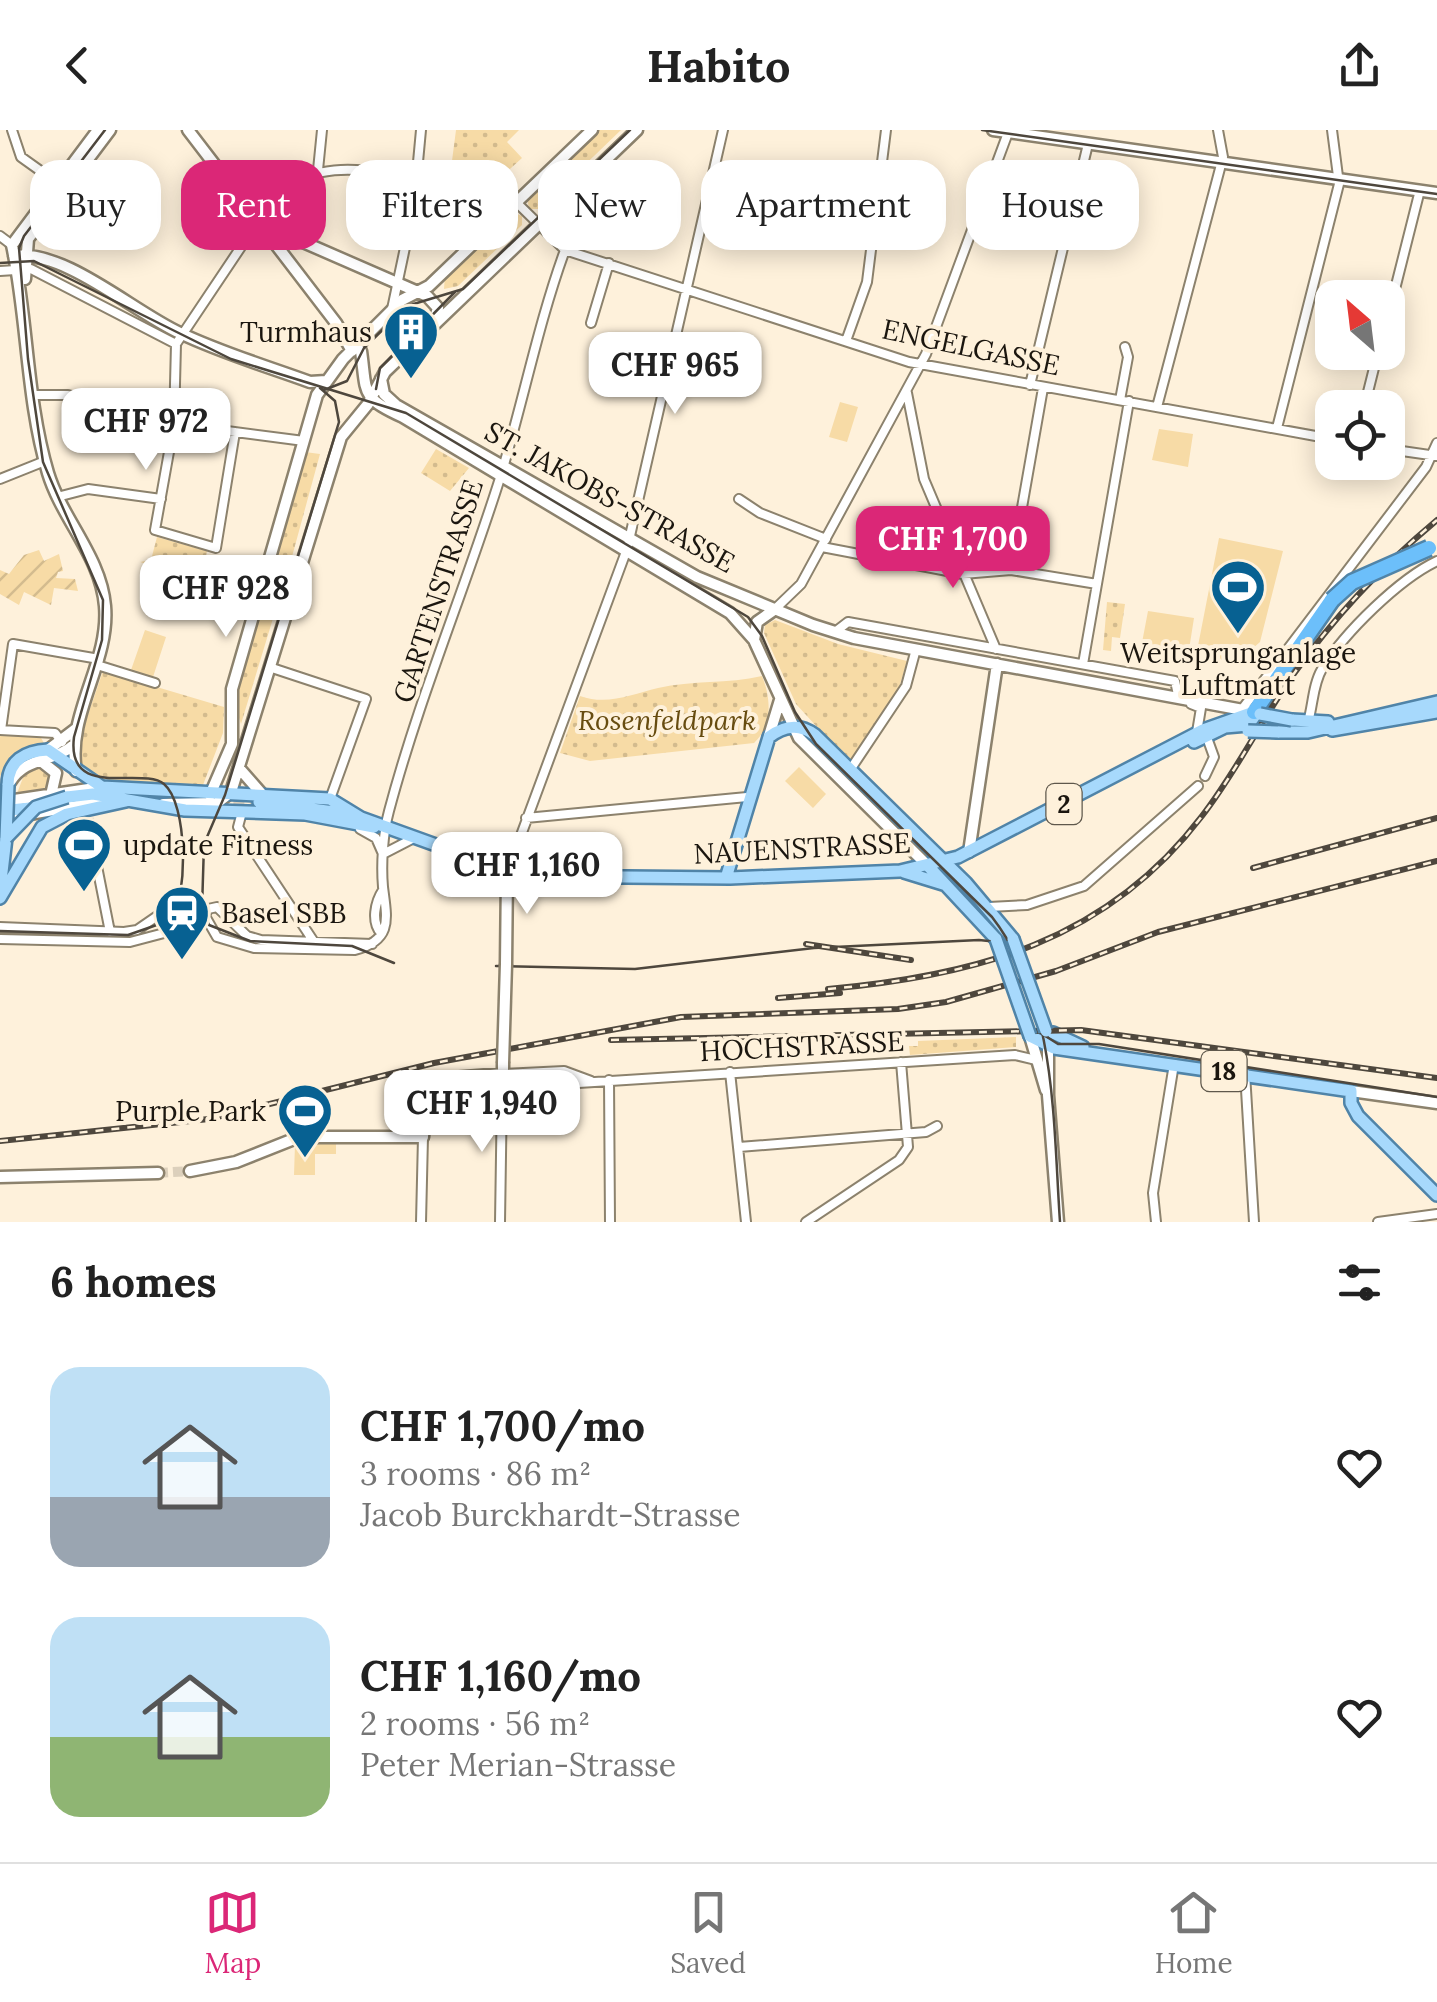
<!DOCTYPE html>
<html lang="en">
<head>
<meta charset="utf-8">
<style>
  body { margin:0; font-family:Lora,serif; background:#f6f6f6; color:#222; height:100vh; display:flex; flex-direction:column; font-size:38px; white-space:nowrap }
  * { box-sizing:border-box; margin:0 }
  p { font-size:32px; color:#767676 }
  .icon { flex:none; width:55px; height:55px; fill:none; stroke:currentColor; stroke-width:2; stroke-linecap:round; stroke-linejoin:round }
  .map { position:relative; height:1092px; overflow:hidden }
  .side { display:flex; flex-direction:column; background:#fff; flex:1 }
  .side>* { flex:none }
  .guide { position:absolute; left:30px; top:30px; width:1378px; height:90px; display:flex; gap:20px }
  .needle { width:65px; rotate:332deg }
  .controls { position:absolute; left:1315px; top:150px; display:grid; gap:20px }
  .controls a { display:grid; place-items:center; width:90px; height:90px; border-radius:20px; background:#fff; box-shadow:0 5px 25px #0003; font-size:50px }
  .price { position:absolute; translate:-50% -85px; padding:0 22px; border-radius:20px; background:#fff; color:#222; font-size:32px; line-height:65px; filter:drop-shadow(0 2px 5px #0008) }
  .price::after { content:''; position:absolute; left:50%; top:60px; width:30px; height:22px; margin-left:-15px; background:inherit; clip-path:polygon(0 0,100% 0,50% 100%) }
  .price.current { background:#db2777; color:#fff }
  ul { padding:0; list-style:none }
  li { display:flex; align-items:center; gap:30px; height:250px; padding:0 50px }
  li span { display:grid; place-items:center; flex:none; width:280px; height:200px; border-radius:30px; color:#555 }
  li>.icon { margin-inline-start:auto }
  span .icon { width:120px; height:120px; fill:#fffc; stroke-width:1 }
  li b { font-size:42px }
  h2 { display:flex; justify-content:space-between; align-items:center; height:120px; padding:0 50px; font-size:42px }
  .chip { padding:0 35px; border-radius:30px; background:#fff; box-shadow:0 5px 25px #0003; font-size:35px; line-height:90px }
  .chip.current { background:#db2777; color:#fff }
  header { display:flex; justify-content:space-between; align-items:center; height:130px; padding:0 50px; background:#fff; font-size:45px; font-weight:700 }
  .tab-bar { display:flex; justify-content:space-around; align-items:center; height:140px; border-top:2px solid #e0e0e0; background:#fff; font-size:28px; color:#767676 }
  .tab-bar a { display:grid; justify-items:center; gap:5px }
  .tab-bar .current { color:#db2777 }
  .map>svg:first-child { display:block }
  .grass { fill:url(#grass-dots) }
  .forest { fill:url(#forest-crowns) }
  .garden { fill:url(#garden-furrows) }
  .pitch { fill:#f7dba6 }
  .lines { fill:none; stroke-linecap:round; stroke-linejoin:round }
  .street-tunnel { stroke:#dcd0bc; stroke-width:8; stroke-dasharray:8 4; stroke-linecap:butt }
  .secondary-tunnel { stroke:#dcd0bc; stroke-width:10; stroke-dasharray:10 5; stroke-linecap:butt }
  .primary-tunnel { stroke:#dcd0bc; stroke-width:11; stroke-dasharray:11 5.5; stroke-linecap:butt }
  .street-casing { stroke:#8c826d; stroke-width:12 }
  .secondary-casing { stroke:#8c826d; stroke-width:15 }
  .primary-casing { stroke:#5084a8; stroke-width:16 }
  .highway-casing { stroke:#5084a8; stroke-width:19 }
  .street { stroke:#fff; stroke-width:8 }
  .secondary { stroke:#fff; stroke-width:10 }
  .primary { stroke:#a7d9fc; stroke-width:11 }
  .highway { stroke:#6cbffa; stroke-width:14 }
  .tram { stroke:#4e473d; stroke-width:2.5 }
  .rail-casing { stroke:#4e473d; stroke-width:6 }
  .rail { stroke:#fef1db; stroke-width:2.5; stroke-dasharray:8; stroke-linecap:butt }
  .secondary-bridge-casing { stroke:#8c826d; stroke-width:15; stroke-linecap:butt }
  .primary-bridge-casing { stroke:#5084a8; stroke-width:16; stroke-linecap:butt }
  .highway-bridge-casing { stroke:#5084a8; stroke-width:19; stroke-linecap:butt }
  .secondary-bridge { stroke:#fff; stroke-width:10 }
  .primary-bridge { stroke:#a7d9fc; stroke-width:11 }
  .highway-bridge { stroke:#6cbffa; stroke-width:14 }
  .labels { text-anchor:middle; stroke-width:8; stroke-linejoin:round; paint-order:stroke }
  .shield { fill:#fef1db; stroke:#5f584c; stroke-width:2.5 }
  .shield-label { font-size:25px; font-weight:bold; fill:#1b160f }
  .poi-label { font-size:28px; fill:#1b160f; stroke:#fef1db; text-anchor:end }
  .street-label { font-size:28px; fill:#1b160f; stroke:#fef1db }
  .park-label { font-size:28px; font-style:italic; fill:#674c10; stroke:#fef1db }
</style>
</head>
<body>
<header><svg class="icon" aria-label="back" viewBox="0 0 24 24"><path d="M15 5l-7 7 7 7"/></svg>Habito<svg class="icon" aria-label="share" viewBox="0 0 24 24"><path d="M12 15V3M7 8l5-5 5 5M5 13v7h14v-7"/></svg></header>
<div class="map">
<svg width="1437" height="1092" viewBox="0 0 1437 1092">
  <defs>
    <pattern id="grass-dots" width="8" height="8" patternUnits="userSpaceOnUse" patternTransform="scale(2.5)"><rect width="8" height="8" fill="#f7dba6"/><path d="M2 2h.1M6 6h.1" fill="none" stroke="#d3bb8e" stroke-width="1.8" stroke-linecap="round"/></pattern>
    <pattern id="forest-crowns" width="20" height="18" patternUnits="userSpaceOnUse" patternTransform="scale(2.5)"><rect width="20" height="18" fill="#f7dba6"/><path d="M2 6a3 3 0 1 1 6 0M12 15a3 3 0 1 1 6 0" fill="none" stroke="#d3bb8e"/></pattern>
    <pattern id="garden-furrows" width="10" height="10" patternUnits="userSpaceOnUse" patternTransform="scale(2.5)"><rect width="10" height="10" fill="#f7dba6"/><path d="M-1 1l2-2M0 10L10 0M9 11l2-2" fill="none" stroke="#d3bb8e"/></pattern>
  </defs>
  <rect width="100%" height="100%" fill="#fef1db"/>
  <path class="grass" d="M456,0h63l-12,12 15,16 -66,60 -10,-11z
    M598,0h23l-82,79h-10l-2,-12z
    M512,82l10,4v9l-64,61 -14,3 1,-14z
    M436,319l33,19 -19,23 -29,-18z
    M305,322l15,2 -33,121 -15,-7z
    M157,407l50,14 -6,32 -11,-3 4,-15 -18,-5 -5,16 -9,-2 1,-5 -23,-7 11,-2z
    M272,455l9,7 -40,132 -8,-25 32,-112z
    M1107,472l18,2 -5,34 -8,-1 -1,14 -8,-1z
    M775,490l63,24 69,17 -9,30 -49,71 -53,-58 -32,-71 1,-8z
    M103,541l121,36 -1,26 -20,52c-36,10 -92,2 -123,-18l1,-32z
    M762,546c9,22 11,49 -8,67l-164,18 -30,-8 20,-57c28,10 52,-2 78,-8 34,-8 70,-4 104,-12z
    M43,636l8,3v17l-35,10 8,-21z
    M1016,907v10l-106,8 -1,-9h9v-5z"/>
  <path class="forest" d="M0,605l40,1 5,9 -21,4 -24,27z"/>
  <path class="garden" d="M39,420l5,11 15,-7 4,17 -5,1 -2,6 19,1 3,12 -24,-3 -3,17 -27,-13 -5,13 -19,-11v-24l9,4 15,-19z"/>
  <path class="pitch" d="M840,272l18,5 -11,35 -18,-5z
    M1159,299l34,5 -5,33 -36,-7z
    M1219,408l64,13 -23,91 -23,20 -41,-6z
    M1148,481l46,7 -6,38 -47,-8z
    M145,500l21,7 -13,40 -22,-7z
    M799,637l27,27 -13,14 -28,-27z
    M295,1014h41v10h-21v21h-21z"/>
  <g class="lines">
    <path class="street-tunnel" d="M90,688l1,18"/>
    <path class="secondary-tunnel" d="M158,1043l32,-2"/>
    <path class="primary-tunnel" d="M122,665l76,4
      M217,670l42,2"/>
    <g class="street-casing">
      <path id="street" d="M12,0l9,27 35,25
        M318,40l4,-40
        M234,57l12,-1 19,7
        M265,63c63,-31 84,-25 152,-16
        M516,72l49,48 344,112 423,77
        M0,106l12,9
        M0,141l31,-2 145,75
        M392,179l22,-104 7,-75
        M1388,187l32,-127
        M591,193l18,-60
        M846,211l21,-59 19,-152
        M1030,255l58,-241
        M907,263l17,86 72,170
        M34,265h34l106,29 130,17
        M1120,270l8,-43 -3,-10
        M1157,277l66,-250 -5,-27
        M1364,278l14,-56
        M1277,298l62,-244 -7,-54
        M235,302l-19,116 -61,-18 19,-106 2,-80 83,-124 6,-27
        M1388,319l49,7
        M0,349l45,-18
        M57,367l31,-8 73,10
        M739,369l21,14 66,26
        M822,417l141,27 48,-4 86,14
        M1011,440l32,-182
        M774,480l27,-26 125,-230 83,-224
        M835,502l13,-10 327,59 3,14
        M1083,534l46,-263
        M97,535l58,18
        M269,537l97,32 -36,100
        M1191,574l10,4 -4,24
        M1243,578l183,-241 11,-24
        M1308,592c5,-17 5,-38 14,-53 23,-37 77,-90 115,-108
        M0,600l55,3 7,9
        M1,600l12,-86 86,15
        M1205,602l9,25 -9,19
        M850,640l56,-84 10,-37
        M242,682l-4,15 76,115
        M526,688l221,-21
        M360,699l16,9 7,16
        M91,706l19,96
        M385,723l29,-15
        M507,743l120,-324 96,-419
        M989,777l38,-2 57,-19 114,-100
        M0,797l124,5 13,-2 29,-20 10,10 -8,12 -38,10 -130,-3
        M381,803c-10,-11 -6,-31 2,-43
        M372,814l-111,-4 -14,-4 -30,-29 -9,2 -3,7 12,21 37,11 101,2c38,-10 32,-31 28,-63 -2,-23 0,-54 6,-76 30,-113 76,-222 111,-333 23,-75 38,-154 65,-228
        M730,942l16,150
        M1245,943l9,149
        M503,944l61,-3 27,10
        M609,950l1,142
        M424,963l591,-38 21,5
        M739,1017l187,-15 11,-6
        M421,1092l2,-85
        M500,1092l2,-133
        M806,1092l93,-62 9,-13 -7,-85
        M1156,1092l-3,-29 21,-129
        M1378,1092l59,-8"/>
    </g>
    <g class="secondary-casing">
      <path id="secondary" d="M188,0l148,193 16,28
        M993,0l444,63
        M264,95l163,71 11,12 -5,17
        M14,126c52,-6 118,55 166,77 42,20 86,33 130,49l16,-1
        M25,149l3,-40 82,-109
        M361,221c6,43 -1,46 42,66l327,196 24,27
        M381,249l3,15 12,11 301,172 116,48 41,13 400,74
        M267,441l17,8 13,-4
        M774,480l-17,12 -3,18 45,98 130,129
        M769,606l11,-36
        M48,620l29,-22
        M41,631l15,12 -5,22
        M239,638l22,25
        M76,641c-10,-57 34,-108 29,-165 -4,-49 -43,-87 -57,-133 -22,-74 -20,-153 -36,-228l86,-115
        M10,652c16,-26 44,-19 65,-38
        M210,665l22,-51v-55l85,-294 26,-36 59,-59 27,-14 163,-156
        M0,672l102,-15
        M163,674l54,-1 14,-11 110,-355 27,-33 17,-32 252,-242
        M0,689l112,-19
        M969,722l28,-188
        M506,834l1,-91
        M1030,906l16,54
        M1048,916v49l10,127
        M1351,961l86,12
        M190,1041l46,-9 63,-25h124l4,-57 76,-6v-11
        M0,1047l158,-4"/>
    </g>
    <g class="primary-casing">
      <path id="primary" d="M1292,590l36,2
        M1332,600l105,-18
        M1278,602h30l129,-30
        M1194,612l31,-15 23,-2 9,-12
        M8,655c0,-24 17,-34 40,-35l54,37 228,12 31,19 161,58 208,2 170,-7 58,-14 245,-127 51,-18 6,2
        M67,667l26,-3 92,16 120,4 69,13
        M259,672l90,12
        M0,681l40,-4
        M929,737l67,72
        M904,742l39,12
        M726,748l43,-141c15,-11 30,-14 46,-2l151,148 47,56
        M0,759l6,-51
        M0,768l42,-71 25,-13 59,-13
        M1053,903l30,14
        M1030,906l24,12 297,43v12l7,13 79,79"/>
    </g>
    <g class="highway-casing">
      <path id="highway" d="M1254,582l78,-112"/>
    </g>
    <use href="#street" class="street"/>
    <use href="#secondary" class="secondary"/>
    <use href="#primary" class="primary"/>
    <use href="#highway" class="highway"/>
    <path class="tram" d="M982,0l455,64
      M0,133l34,-2 197,98 175,54 342,204 14,19 33,76 21,32 176,173c65,84 61,205 68,305
      M320,258l15,13 4,21 -114,373 -21,49 -2,65 7,16 41,16 102,5 42,17
      M376,259l4,-21 75,-76
      M324,260l23,-9 17,-33 43,-42 56,-17 167,-159
      M0,801l128,4 43,-15c17,-23 17,-116 -7,-136 -22,-18 -98,17 -90,-47l28,-97 1,-40 -60,-138 -15,-103 -9,-111 5,-12 81,-106
      M496,836l139,3 179,-21 165,-8 19,2 15,15
      M1036,900l22,14h41l338,53"/>
    <g class="rail-casing">
      <path id="rail" d="M1253,738l184,-50
        M806,814l105,16
        M828,859c148,-13 279,-48 374,-173 34,-44 59,-95 91,-141 41,-58 89,-109 144,-155
        M778,868l62,-5
        M611,910l470,-10 356,48
        M0,1011l209,-22 225,-56 247,-46 217,-8 48,-7 110,-31 102,-39 279,-71"/>
    </g>
    <use href="#rail" class="rail"/>
    <g class="secondary-bridge-casing">
      <path id="secondary-bridge" d="M503,933l3,-99"/>
    </g>
    <g class="primary-bridge-casing">
      <path id="primary-bridge" d="M1260,584l32,6
        M1248,601l30,1
        M6,708l30,-31 31,-10
        M6,708l2,-53
        M996,809l34,97
        M1013,809l33,92"/>
    </g>
    <g class="highway-bridge-casing">
      <path id="highway-bridge" d="M1332,470l20,-18 77,-34"/>
    </g>
    <use href="#secondary-bridge" class="secondary-bridge"/>
    <use href="#primary-bridge" class="primary-bridge"/>
    <use href="#highway-bridge" class="highway-bridge"/>
  </g>
  <defs>
    <g id="building-pin" transform="scale(2.875)"><path d="M0 17L-7.5 6A9.5 9.5 0 1 1 7.5 6Z" fill="#076192" stroke="#fef1db"/><path d="M-4-6H4V6H1V3H-1V6H-4ZM-2.5-4.3h1.7v1.8h-1.7ZM.8-4.3h1.7v1.8H.8ZM-2.5-1h1.7V.8h-1.7ZM.8-1h1.7V.8H.8Z" fill="#fff"/></g>
    <g id="stadium-pin" transform="scale(2.875)"><path d="M0 17L-7.5 6A9.5 9.5 0 1 1 7.5 6Z" fill="#076192" stroke="#fef1db"/><path d="M0-5a6.5 5 0 1 0 0 10a6.5 5 0 1 0 0-10ZM-3.5-1.8h7v3.6h-7Z" fill="#fff"/></g>
    <g id="station-pin" transform="scale(2.875)"><path d="M0 17L-7.5 6A9.5 9.5 0 1 1 7.5 6Z" fill="#076192" stroke="#fef1db"/><path d="M-3-6H3Q5-6 5-4V2Q5 4 3 4L4.5 6H3L1.5 4h-3L-3 6H-4.5L-3 4Q-5 4-5 2V-4Q-5-6-3-6ZM-3.5-4v3h7v-3ZM-3.5 1v1.5H-2V1ZM2 1v1.5H3.5V1Z" fill="#fff"/></g>
  </defs>
  <g fill-rule="evenodd">
    <use href="#building-pin" x="411" y="202"/>
    <use href="#stadium-pin" x="1238" y="457"/>
    <use href="#stadium-pin" x="84" y="715"/>
    <use href="#station-pin" x="182" y="783"/>
    <use href="#stadium-pin" x="305" y="981"/>
  </g>
  <g class="labels">
    <g class="shield">
      <rect x="1046.5" y="654" width="35" height="40" rx="8"/>
      <rect x="1201.5" y="921" width="45" height="40" rx="8"/>
    </g>
    <g class="shield-label">
      <text x="1064" y="683">2</text>
      <text x="1224" y="950">18</text>
    </g>
    <g class="poi-label">
      <text x="372" y="212">Turmhaus</text>
      <text x="1238" y="533" text-anchor="middle">Weitsprunganlage<tspan x="1238" dy="32">Luftmatt</tspan></text>
      <text x="123" y="725" text-anchor="start">update Fitness</text>
      <text x="221" y="793" text-anchor="start">Basel SBB</text>
      <text x="266" y="991">Purple Park</text>
    </g>
    <g class="street-label">
      <text transform="translate(971 217) rotate(12)" y="10">ENGELGASSE</text>
      <text transform="translate(610 367) rotate(29)" y="10">ST. JAKOBS-STRASSE</text>
      <text transform="translate(438 461) rotate(-72)" y="10">GARTENSTRASSE</text>
      <text transform="translate(802 718) rotate(-3)" y="10">NAUENSTRASSE</text>
      <text transform="translate(802 916) rotate(-3)" y="10">HOCHSTRASSE</text>
    </g>
    <g class="park-label">
      <text x="667" y="600">Rosenfeldpark</text>
    </g>
  </g>
</svg>
<div class="controls">
<a><svg class="needle" viewBox="-14 -14 28 28"><path d="M0-13l5 13h-10z" fill="#e53935"/><path d="M0 13l5-13h-10z" fill="#767676"/></svg></a>
<a><svg class="icon" aria-label="locate" viewBox="0 0 24 24"><circle cx="12" cy="12" r="6"/><path d="M12 2v4M12 18v4M2 12h4M18 12h4"/></svg></a>
</div>
<b class="price" style="left:675px;top:287px">CHF 965</b>
<b class="price" style="left:146px;top:343px">CHF 972</b>
<b class="price current" style="left:953px;top:461px">CHF 1,700</b>
<b class="price" style="left:226px;top:510px">CHF 928</b>
<b class="price" style="left:527px;top:787px">CHF 1,160</b>
<b class="price" style="left:482px;top:1025px">CHF 1,940</b>
<div class="guide">
<a class="chip">Buy</a>
<a class="chip current">Rent</a>
<a class="chip">Filters</a>
<a class="chip">New</a>
<a class="chip">Apartment</a>
<a class="chip">House</a>
</div>
</div>
<section class="side">
<h2>6 homes<svg class="icon" aria-label="filters" viewBox="0 0 24 24"><path d="M4 7h16M4 17h16"/><circle cx="9" cy="7" r="2"/><circle cx="15" cy="17" r="2"/></svg></h2>
<ul>
<li><span style="background:linear-gradient(#bfe0f5 65%,#9aa5b1 0)"><svg class="icon" aria-label="home" viewBox="0 0 24 24"><path d="M3 11l9-7 9 7M6 9v11h12V9"/></svg></span><div><b>CHF 1,700/mo</b><p>3 rooms · 86 m²</p><p>Jacob Burckhardt-Strasse</p></div><svg class="icon" aria-label="heart" viewBox="0 0 24 24"><path d="M12 20l-8-8c-3-5 5-10 8-4 3-6 11-1 8 4z"/></svg></li>
<li><span style="background:linear-gradient(#bfe0f5 60%,#8fb573 0)"><svg class="icon" aria-label="home" viewBox="0 0 24 24"><path d="M3 11l9-7 9 7M6 9v11h12V9"/></svg></span><div><b>CHF 1,160/mo</b><p>2 rooms · 56 m²</p><p>Peter Merian-Strasse</p></div><svg class="icon" aria-label="heart" viewBox="0 0 24 24"><path d="M12 20l-8-8c-3-5 5-10 8-4 3-6 11-1 8 4z"/></svg></li>
</ul>
</section>
<nav class="tab-bar">
<a class="current"><svg class="icon" aria-label="map" viewBox="0 0 24 24"><path d="M3 6l6-2 6 2 6-2v14l-6 2-6-2-6 2zM9 4v14M15 6v14"/></svg>Map</a>
<a><svg class="icon" aria-label="saved" viewBox="0 0 24 24"><path d="M7 4h10v16l-5-4-5 4z"/></svg>Saved</a>
<a><svg class="icon" aria-label="home" viewBox="0 0 24 24"><path d="M3 11l9-7 9 7M6 9v11h12V9"/></svg>Home</a>
</nav>
</body>
</html>
